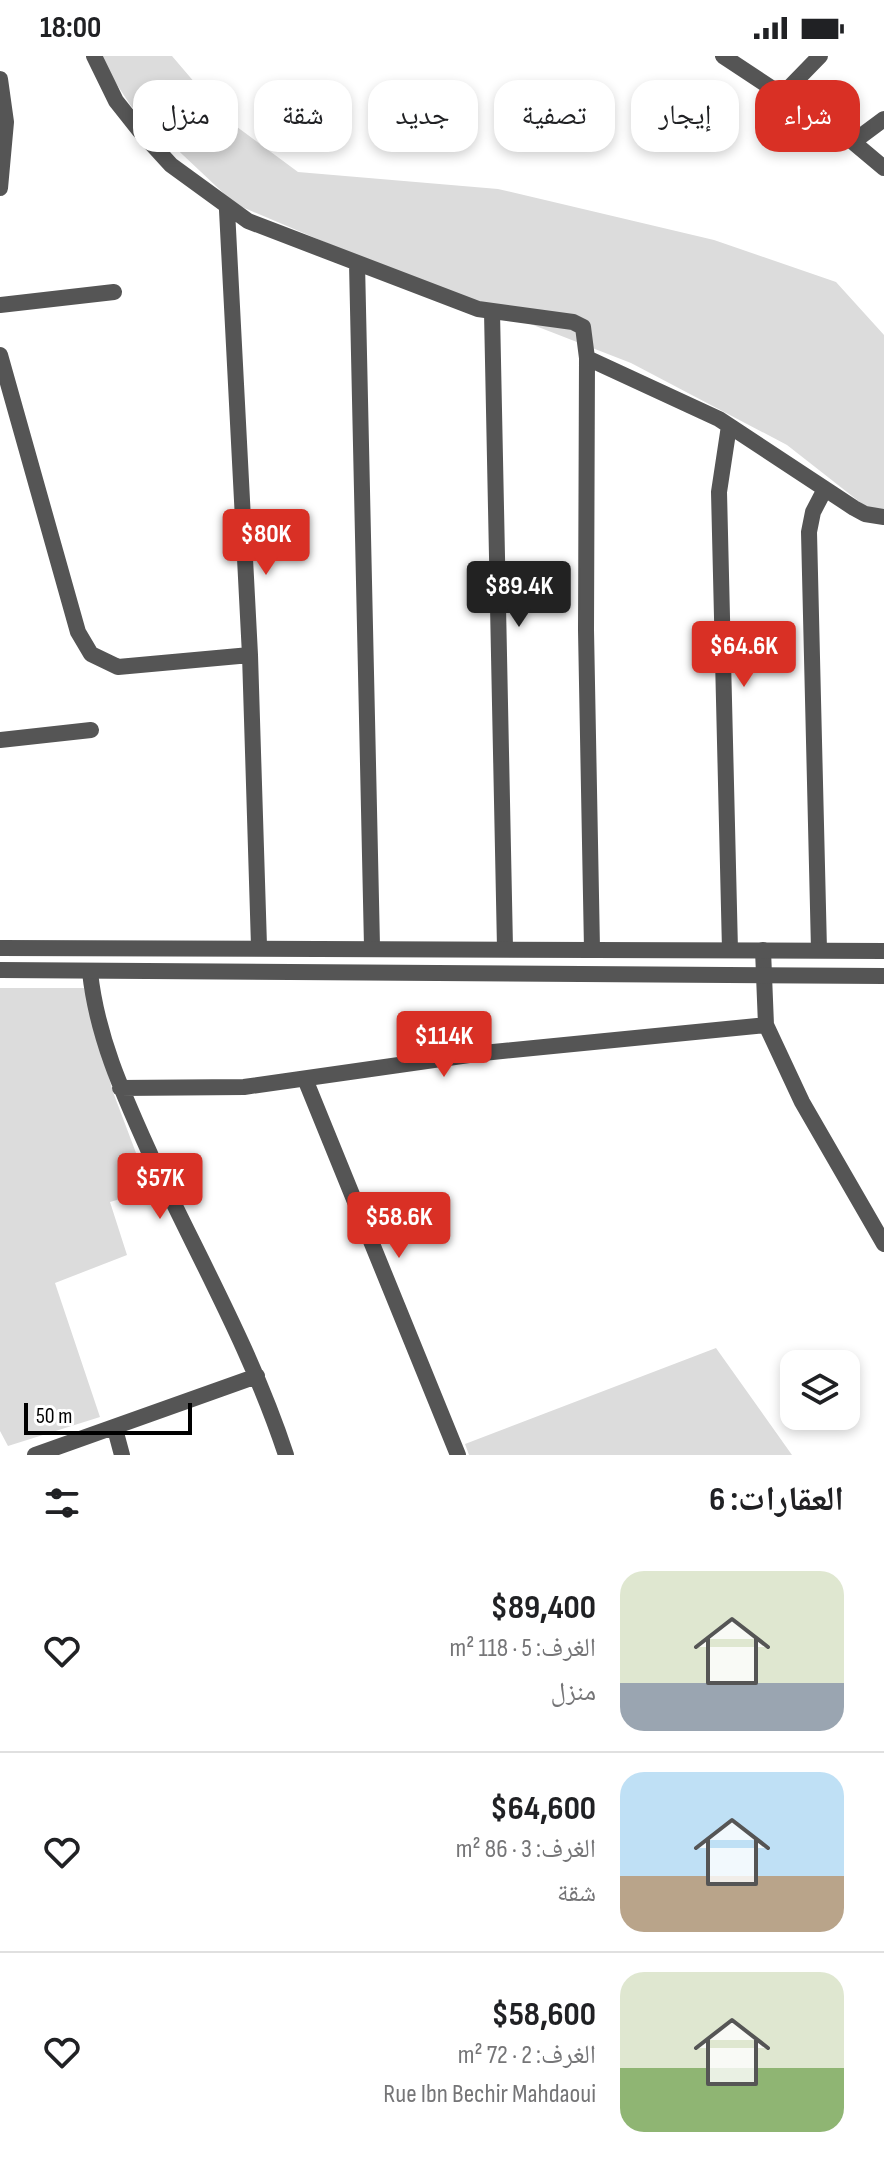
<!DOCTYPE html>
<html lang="ar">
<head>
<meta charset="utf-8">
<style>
  body { margin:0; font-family:"Sofia Sans Condensed","Noto Naskh Arabic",sans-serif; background:#f6f6f6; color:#202124; direction:rtl; height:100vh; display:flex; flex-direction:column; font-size:30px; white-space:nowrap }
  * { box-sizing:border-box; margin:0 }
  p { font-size:26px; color:#757577 }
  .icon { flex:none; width:44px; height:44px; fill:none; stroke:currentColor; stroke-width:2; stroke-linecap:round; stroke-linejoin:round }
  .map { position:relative; height:1399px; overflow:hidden; direction:ltr }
  .panel { display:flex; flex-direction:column; background:#fff; flex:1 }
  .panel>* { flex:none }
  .banner { position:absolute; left:24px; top:24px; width:836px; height:72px; direction:rtl; display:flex; gap:16px }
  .buttons { position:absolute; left:780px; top:1294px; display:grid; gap:16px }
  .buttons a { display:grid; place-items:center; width:80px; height:80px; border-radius:16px; background:#fff; box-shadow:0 4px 12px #0003; font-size:40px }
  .scale { position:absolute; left:24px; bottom:20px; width:168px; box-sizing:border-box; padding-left:8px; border:4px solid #000; border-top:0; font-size:22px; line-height:28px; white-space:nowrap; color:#000; -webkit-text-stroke:6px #fff; paint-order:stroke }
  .price { position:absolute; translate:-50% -68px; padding:0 18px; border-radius:8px; background:#d93025; color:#fff; font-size:26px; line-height:52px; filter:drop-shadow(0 2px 4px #0008) }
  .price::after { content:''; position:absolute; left:50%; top:48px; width:24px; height:18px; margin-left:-12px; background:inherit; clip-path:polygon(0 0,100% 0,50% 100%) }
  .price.on { background:#222; color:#fff }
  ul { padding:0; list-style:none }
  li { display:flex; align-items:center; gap:24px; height:200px; padding:0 40px }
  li+li { border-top:2px solid #e0e0e0 }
  li span { display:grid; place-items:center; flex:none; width:224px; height:160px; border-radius:24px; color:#555 }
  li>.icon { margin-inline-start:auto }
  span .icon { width:96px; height:96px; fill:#fffc; stroke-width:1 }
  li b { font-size:34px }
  h2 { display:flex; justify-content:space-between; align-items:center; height:96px; padding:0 40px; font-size:34px }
  .chip { padding:0 28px; border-radius:24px; background:#fff; box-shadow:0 4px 12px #0003; font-size:28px; line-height:72px }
  .chip.on { background:#d93025; color:#fff }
  .status { display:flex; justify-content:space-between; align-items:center; height:56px; padding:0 40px; background:#fff; direction:ltr }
  .status svg { height:22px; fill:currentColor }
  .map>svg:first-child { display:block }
  .green { fill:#dcdcdc }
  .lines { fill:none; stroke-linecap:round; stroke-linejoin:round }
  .minor { stroke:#555; stroke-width:16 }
  .tertiary { stroke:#555; stroke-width:16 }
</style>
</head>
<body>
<div class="status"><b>18:00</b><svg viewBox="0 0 49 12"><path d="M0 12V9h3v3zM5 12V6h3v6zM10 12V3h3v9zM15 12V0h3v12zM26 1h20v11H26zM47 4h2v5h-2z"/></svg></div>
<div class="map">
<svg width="884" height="1399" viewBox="0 0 884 1399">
  <rect width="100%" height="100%" fill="#fff"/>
  <path class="green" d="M98,0h74l53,62 73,54 200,17 216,51 122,42 48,53v186l-97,-76 -156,-82 -257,-100 -139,-59 -104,-98z
    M0,932h84l29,104 37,98 -40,12 17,53 -72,28 45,134 -92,29 -8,-15z
    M716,1292l76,107h-323l-4,-11z"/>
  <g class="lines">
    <path class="minor" d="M94,0l22,45 23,29 32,35 77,56 230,88 95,13 10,5 4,31 -1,272 6,319
      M723,0l130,86 31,26
      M0,23l6,43 -6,66
      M780,41l40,-41
      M853,86l31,-23
      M227,154l23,445 9,291
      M357,207l15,683
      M0,249l114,-13
      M492,256l13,636
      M0,299l78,277 13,22 27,13 132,-12
      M587,302l132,61 135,89 11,6 19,3
      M729,370l-10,66 11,458
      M0,684l91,-10
      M763,894l3,75 36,77 82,142
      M819,894l-10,-418 4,-20 12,-23
      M90,916c7,66 34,124 61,184 46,99 101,195 135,299
      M305,1023l153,376
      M120,1032l124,-1 239,-34 283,-28
      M115,1373l7,26
      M35,1399l222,-79"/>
    <path class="tertiary" d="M0,892l884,3
      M0,914l884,6"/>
  </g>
</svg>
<div class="buttons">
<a><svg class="icon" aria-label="layers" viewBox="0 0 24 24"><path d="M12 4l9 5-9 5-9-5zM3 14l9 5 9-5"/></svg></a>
</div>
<div class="scale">50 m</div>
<b class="price" style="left:266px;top:521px">$80K</b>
<b class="price on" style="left:519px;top:573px">$89.4K</b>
<b class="price" style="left:744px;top:633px">$64.6K</b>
<b class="price" style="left:444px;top:1023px">$114K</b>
<b class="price" style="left:160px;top:1165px">$57K</b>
<b class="price" style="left:399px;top:1204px">$58.6K</b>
<div class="banner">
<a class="chip on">شراء</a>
<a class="chip">إيجار</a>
<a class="chip">تصفية</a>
<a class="chip">جديد</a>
<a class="chip">شقة</a>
<a class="chip">منزل</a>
</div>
</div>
<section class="panel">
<h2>العقارات: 6<svg class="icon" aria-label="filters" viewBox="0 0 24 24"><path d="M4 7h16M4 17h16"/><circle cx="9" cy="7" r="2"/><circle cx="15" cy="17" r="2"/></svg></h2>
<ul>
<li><span style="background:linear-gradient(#dfe7d0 70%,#9aa5b1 0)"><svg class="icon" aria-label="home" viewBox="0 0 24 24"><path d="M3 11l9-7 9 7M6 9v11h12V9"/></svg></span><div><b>$89,400</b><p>الغرف: 5 · 118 m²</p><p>منزل</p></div><svg class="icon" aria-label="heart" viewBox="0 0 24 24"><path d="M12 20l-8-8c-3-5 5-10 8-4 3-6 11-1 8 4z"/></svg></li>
<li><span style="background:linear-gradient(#bfe0f5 65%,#b9a48a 0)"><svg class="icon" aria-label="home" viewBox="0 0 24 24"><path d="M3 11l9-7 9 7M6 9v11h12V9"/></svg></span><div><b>$64,600</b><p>الغرف: 3 · 86 m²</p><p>شقة</p></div><svg class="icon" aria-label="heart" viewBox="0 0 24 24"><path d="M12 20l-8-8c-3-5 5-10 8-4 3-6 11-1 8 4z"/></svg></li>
<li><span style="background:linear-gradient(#dfe7d0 60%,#8fb573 0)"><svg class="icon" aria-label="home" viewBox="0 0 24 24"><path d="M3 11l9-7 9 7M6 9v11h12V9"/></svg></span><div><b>$58,600</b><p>الغرف: 2 · 72 m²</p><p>Rue Ibn Bechir Mahdaoui</p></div><svg class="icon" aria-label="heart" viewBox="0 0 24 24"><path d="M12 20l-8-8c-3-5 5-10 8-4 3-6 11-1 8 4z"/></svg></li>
</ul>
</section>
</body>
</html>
